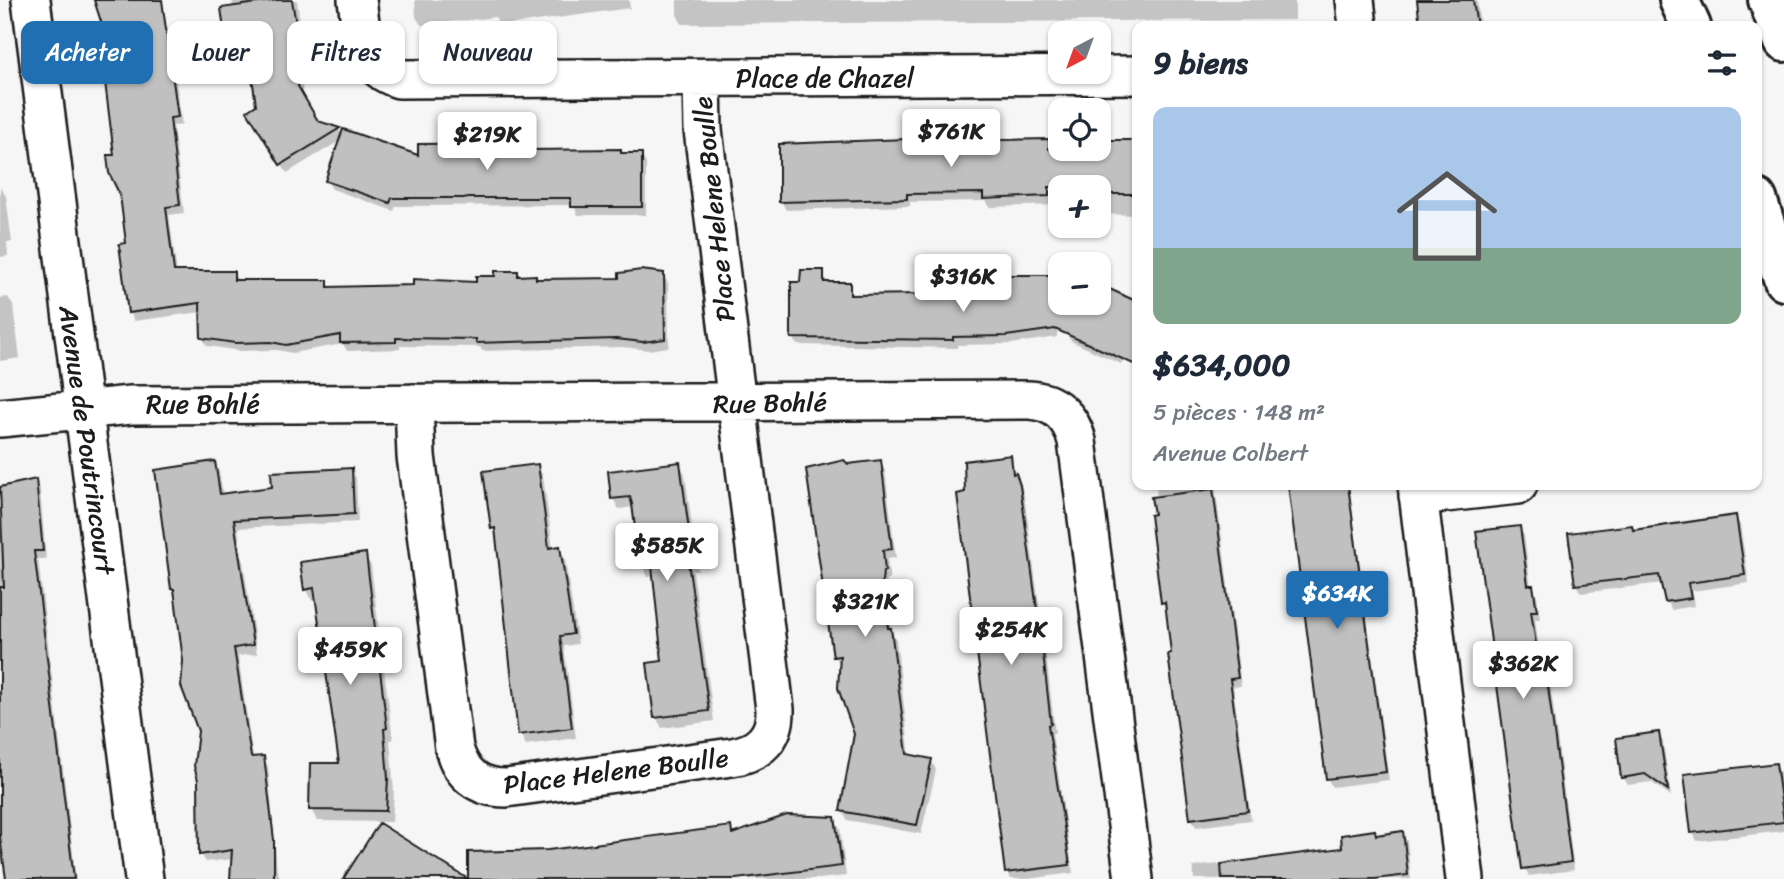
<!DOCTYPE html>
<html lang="fr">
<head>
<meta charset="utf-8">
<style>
  body { margin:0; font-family:Sriracha,sans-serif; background:#f2f2f3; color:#1f2937; height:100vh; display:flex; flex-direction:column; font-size:26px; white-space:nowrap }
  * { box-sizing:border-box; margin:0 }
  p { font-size:23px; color:#747a83 }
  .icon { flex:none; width:38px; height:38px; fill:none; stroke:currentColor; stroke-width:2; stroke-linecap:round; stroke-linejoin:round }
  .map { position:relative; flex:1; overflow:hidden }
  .drawer { position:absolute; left:1132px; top:21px; width:630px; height:469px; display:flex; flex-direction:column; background:#fff; border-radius:14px; box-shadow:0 2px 5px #0004 }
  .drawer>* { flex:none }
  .hud { position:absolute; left:21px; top:21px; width:665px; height:63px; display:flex; gap:14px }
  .needle { width:46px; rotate:221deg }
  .tools { position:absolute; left:1048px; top:21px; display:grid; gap:14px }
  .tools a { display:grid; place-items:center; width:63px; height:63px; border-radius:14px; background:#fff; box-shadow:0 2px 5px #0004; font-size:35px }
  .price { position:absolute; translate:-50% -60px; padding:0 16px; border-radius:7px; background:#fff; color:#222; font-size:23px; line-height:46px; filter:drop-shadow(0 2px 4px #0008) }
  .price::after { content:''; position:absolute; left:50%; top:42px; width:21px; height:16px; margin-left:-10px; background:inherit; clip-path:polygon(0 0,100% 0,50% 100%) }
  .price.current { background:#1f6fb2; color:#fff }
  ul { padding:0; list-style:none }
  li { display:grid; align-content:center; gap:14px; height:371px; padding:0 21px }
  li+li { border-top:2px solid #e0e1e3 }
  li span { display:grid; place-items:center; height:217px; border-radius:14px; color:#555 }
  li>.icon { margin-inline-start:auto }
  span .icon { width:126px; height:126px; fill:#fffc; stroke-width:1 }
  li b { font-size:30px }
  h2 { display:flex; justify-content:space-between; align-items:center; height:84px; padding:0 21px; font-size:30px }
  .pill { padding:0 24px; border-radius:14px; background:#fff; box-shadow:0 2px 5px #0004; font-size:24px; line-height:63px }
  .pill.current { background:#1f6fb2; color:#fff }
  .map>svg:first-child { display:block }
  .shadow { fill:#0003 }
  .building { fill:#c0c0c0; stroke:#1c1c1c; stroke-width:2 }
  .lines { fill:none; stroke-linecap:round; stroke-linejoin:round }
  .minor-casing { stroke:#1c1c1c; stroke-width:42 }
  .highway-casing { stroke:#1c1c1c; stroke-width:44 }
  .minor { stroke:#fff; stroke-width:37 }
  .highway { stroke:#fff; stroke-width:38 }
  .labels { text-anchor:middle; stroke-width:6; stroke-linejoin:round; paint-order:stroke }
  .street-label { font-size:26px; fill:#1c1c1c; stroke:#fff }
</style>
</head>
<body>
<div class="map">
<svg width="1784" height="879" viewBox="0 0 1784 879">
  <rect width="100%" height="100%" fill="#f6f6f6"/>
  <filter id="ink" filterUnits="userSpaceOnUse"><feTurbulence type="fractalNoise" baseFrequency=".0143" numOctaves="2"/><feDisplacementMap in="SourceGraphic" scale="14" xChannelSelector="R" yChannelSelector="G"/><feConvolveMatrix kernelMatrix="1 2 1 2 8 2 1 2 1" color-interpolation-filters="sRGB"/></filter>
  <g filter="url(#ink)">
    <path class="shadow" d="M96,0h60l14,37 12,88 -9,1 11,87 -15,2 8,58 56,-1 5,9h89l4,7 147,-5 39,-10 3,4h15l2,4 84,-1 42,-5 5,8 1,64 -20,3 -27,-3 -140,4 -2,-4 -80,-1v3l-53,2 -4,-7 -51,9 -15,-3 -36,1 -34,-5 -5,-9v-25l-68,9 -4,-9 -2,-67 -12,-89 -6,-115z
      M233,0h64l7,53 -2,44 15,25 22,8 4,6 77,21 107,-12 4,7 89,-1 3,4h18l5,8v52h-68l-5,-10 -177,1 -2,5 -62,-22 -5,-8 14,-41 -54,33 -37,-61 8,-6 -8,-55 -16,3 -6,-10z
      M415,0h214l1,8 -130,18 -5,-9 -74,8 -5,-8z
      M677,0h618v20l-613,4 -5,-9z
      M1418,0h59l3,26h-58z
      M905,141l2,3 153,-2v7h39v-8h39v74l-39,-1v-27h-39v18l-70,2 -4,-6 -76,1v4l-124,4 -5,-9v-56z
      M0,187l6,9 6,46h-5l1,14 -8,1z
      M823,272l5,12h21l4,12 147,-1 52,-19 5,9v52l-46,7 -54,1v3l-160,-3 -4,-8 9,-54z
      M1099,286l39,43 -17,35 -50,-23 -5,-8 14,-30h19z
      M8,297l5,8 7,53 -20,3v-63z
      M1010,457l14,38 23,168 8,70h-3l21,140 -45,6h-17l-4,-6z
      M880,462l5,9 11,87 -9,1 3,21h-3v13l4,38 5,8 14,117 21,4 5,10 -15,64 -74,-14 -5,-10 14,-76 -16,-69 -5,-9 13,-190z
      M214,463l5,8 4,24 50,-7 78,-18 5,8 2,44 -120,6 19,126 -19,2 15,102h10l5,8 9,104 4,9h-49l1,-20 -27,3 -5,-8 -1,-123 -27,-142z
      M679,463l6,11 13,97h-5l21,150 -52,7 -6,-11 8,-55 -9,-86 -7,1 -6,-11 -8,-59 -15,2 -6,-10 -3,-27z
      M537,466l6,10 10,73 6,-1 6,11 13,85 -14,2 12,92 -50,7 -6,-11 -23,-198 -4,-8z
      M35,481l5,8 6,70h-8l38,320h-68l-8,-59v-335z
      M1156,485h59l26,201 -8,1 18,133 -55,7 -4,-8 -24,-209 -5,-8z
      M1290,485h59l40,295 -57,7 -4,-8z
      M1735,517l5,8 9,58 -57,8 2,15 -23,4 -9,-27 -81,10 -5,-8 55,-58 3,4z
      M1519,527l5,9 7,51 6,8 3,24h-5l5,39 8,8 26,204 -45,6 -5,-8z
      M365,555l6,11 22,174h-3l4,52 -2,30 -75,-1 -6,-12 30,-44 -24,-165 -5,1 -6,-12z
      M1658,733l5,9 8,54 -20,-14 -23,3 -5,-8z
      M1775,765l5,8 4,58 -87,10 -4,-8 -7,-57z
      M834,819l6,10 6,47 -26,3h-350l79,-27 181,-24 4,7z
      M1402,833l5,8 4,38h-217l-1,-12 151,-18 -1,-13z"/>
    <path class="building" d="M94,0h68l16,117 -8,1 10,87 -14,2 8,64h60v9h94v7l85,-2v-6l63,3v-6h19v-5h23v5l18,-1v4l83,-1v-5l22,-3 23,3 1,66 -22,3 -27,-3 -140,4v-4l-80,-1v4l-56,1v-8l-54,10 -15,-3 -36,1 -34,-5 -1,-35 -72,10 -9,-69 7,-1 -6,-48 -11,-22 -2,-18h7l-14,-114 7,-1z
      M278,0h14l7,42 -1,44 20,35 22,7 -60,37 -33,-54 9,-6 -9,-63 -21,3 -5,-37z
      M1417,0h56l4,26h-57z
      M343,129l75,26v-11l110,-1v7l93,-1v4h21v54h-71v-9h-179l-2,5 -65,-22z
      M906,139v3l143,-3v10h50v-9h39v54h-39v-7h-50v9l-66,3v-6l-76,1v5l-128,3v-58z
      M801,270h23v12h26v13l148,-2v-18h55v28h46v-19l39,18v64l-83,-37 -49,7 -53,1v3l-162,-2v-56h9z
      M1011,455l2,19 3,-1 4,12 23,168 8,71 -3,1 22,140 -65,8 -48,-379 8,-2 -1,-31z
      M844,460l4,4 33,-4 11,89 -9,1 2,21h-2l-1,12 6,45h3l16,126 25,5 -15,66 -77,-14 14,-77 -16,-46 2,-32 -7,1 -27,-188z
      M215,461l5,33 52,-7 -1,-15 81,-4 2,46 -120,6 19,125 -19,3 17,109 13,-1 10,84v39h-44l2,-29 -33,5 -1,-75 -4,-14 4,-35 -17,-45 2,-25 -9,-72h-3l-16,-119z
      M680,462l13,99h-5l21,150 -55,7 -7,-55 15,-2 -10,-95 -12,1 -8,-63 -2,-7 -19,2 -3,-28z
      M538,464l11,84 11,-2 13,88 -13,2 12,92 -54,7 -23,-207 -4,1 -8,-58z
      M36,479l7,72h-9l40,328h-68l-6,-42v-250h4l-4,-100z
      M1288,485h60l38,287 -60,7z
      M1213,489l25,189 -8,1 18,132 -58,8 -22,-165 3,-1 -6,-51 -4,1 -11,-88 4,-1 -3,-17z
      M1736,515l9,60 -57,8 3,15 -26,4 -6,-27 -84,10 -7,-52 64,-8 1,5z
      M1520,526l8,59h5l4,26h-6l7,46 6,-1 27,206 -49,7 -46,-338z
      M366,553l21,175 -3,1 4,50 -2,32 -77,-1 1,-47h29l-25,-175 -10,2 -4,-28z
      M1659,732l9,58 -23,-16 -24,4 -5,-40z
      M1776,763l8,59 -93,11 -7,-59z
      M787,815l48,2 7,49 -106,13h-268v-27l80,-2 183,-24 1,8z
      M379,823l89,56h-125z
      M1375,830l1,5 27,-4 5,44 -33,4h-153l-1,-15 121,-16 -1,-13z"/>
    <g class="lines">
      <g class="minor-casing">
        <path id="minor" d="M31,0l113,879
          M357,0c5,33 4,68 42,79l739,-4
          M1355,0l3,26
          M414,403l2,53 38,292c7,26 24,40 52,40l226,-31c27,-4 44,-20 43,-48l-72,-579 -1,-51
          M0,418l131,-13 898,-5c25,1 42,17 48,41l57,438
          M1417,485l48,394
          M1418,496l100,-11"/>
      </g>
      <g class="highway-casing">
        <path id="highway" d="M1679,0l12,26
          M1768,0l16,42
          M1757,199l27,82"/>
      </g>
      <use href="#minor" class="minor"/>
      <use href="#highway" class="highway"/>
    </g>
  </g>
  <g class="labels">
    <g class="street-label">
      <text x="825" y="87">Place de Chazel</text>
      <text transform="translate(714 209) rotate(-96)" y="9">Place Helene Boulle</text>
      <text transform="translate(770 403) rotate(-1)" y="9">Rue Bohlé</text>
      <text x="203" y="413">Rue Bohlé</text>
      <text transform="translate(87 440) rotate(82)" y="9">Avenue de Poutrincourt</text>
      <text transform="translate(616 771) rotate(-7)" y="9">Place Helene Boulle</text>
    </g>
  </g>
</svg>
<div class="tools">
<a><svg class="needle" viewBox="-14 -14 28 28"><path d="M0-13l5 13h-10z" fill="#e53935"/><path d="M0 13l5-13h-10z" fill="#747a83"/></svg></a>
<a><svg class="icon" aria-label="locate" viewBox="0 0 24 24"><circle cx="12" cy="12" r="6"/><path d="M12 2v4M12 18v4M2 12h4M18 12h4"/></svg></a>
<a>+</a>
<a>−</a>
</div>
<b class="price" style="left:951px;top:169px">$761K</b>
<b class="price" style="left:487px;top:172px">$219K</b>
<b class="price" style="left:963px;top:314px">$316K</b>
<b class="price" style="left:667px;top:583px">$585K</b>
<b class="price current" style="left:1337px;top:631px">$634K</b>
<b class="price" style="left:865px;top:639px">$321K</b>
<b class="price" style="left:1011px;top:667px">$254K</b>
<b class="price" style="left:350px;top:687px">$459K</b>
<b class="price" style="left:1523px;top:701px">$362K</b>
<div class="hud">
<a class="pill current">Acheter</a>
<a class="pill">Louer</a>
<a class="pill">Filtres</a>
<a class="pill">Nouveau</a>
</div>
<section class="drawer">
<h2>9 biens<svg class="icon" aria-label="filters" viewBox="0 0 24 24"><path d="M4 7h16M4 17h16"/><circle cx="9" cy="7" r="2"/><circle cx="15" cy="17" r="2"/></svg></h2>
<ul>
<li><span style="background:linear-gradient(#a9c7e8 65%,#7fa58c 0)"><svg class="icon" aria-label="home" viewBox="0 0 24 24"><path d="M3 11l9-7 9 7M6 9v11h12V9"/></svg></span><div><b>$634,000</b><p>5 pièces · 148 m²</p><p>Avenue Colbert</p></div></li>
</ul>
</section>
</div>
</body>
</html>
